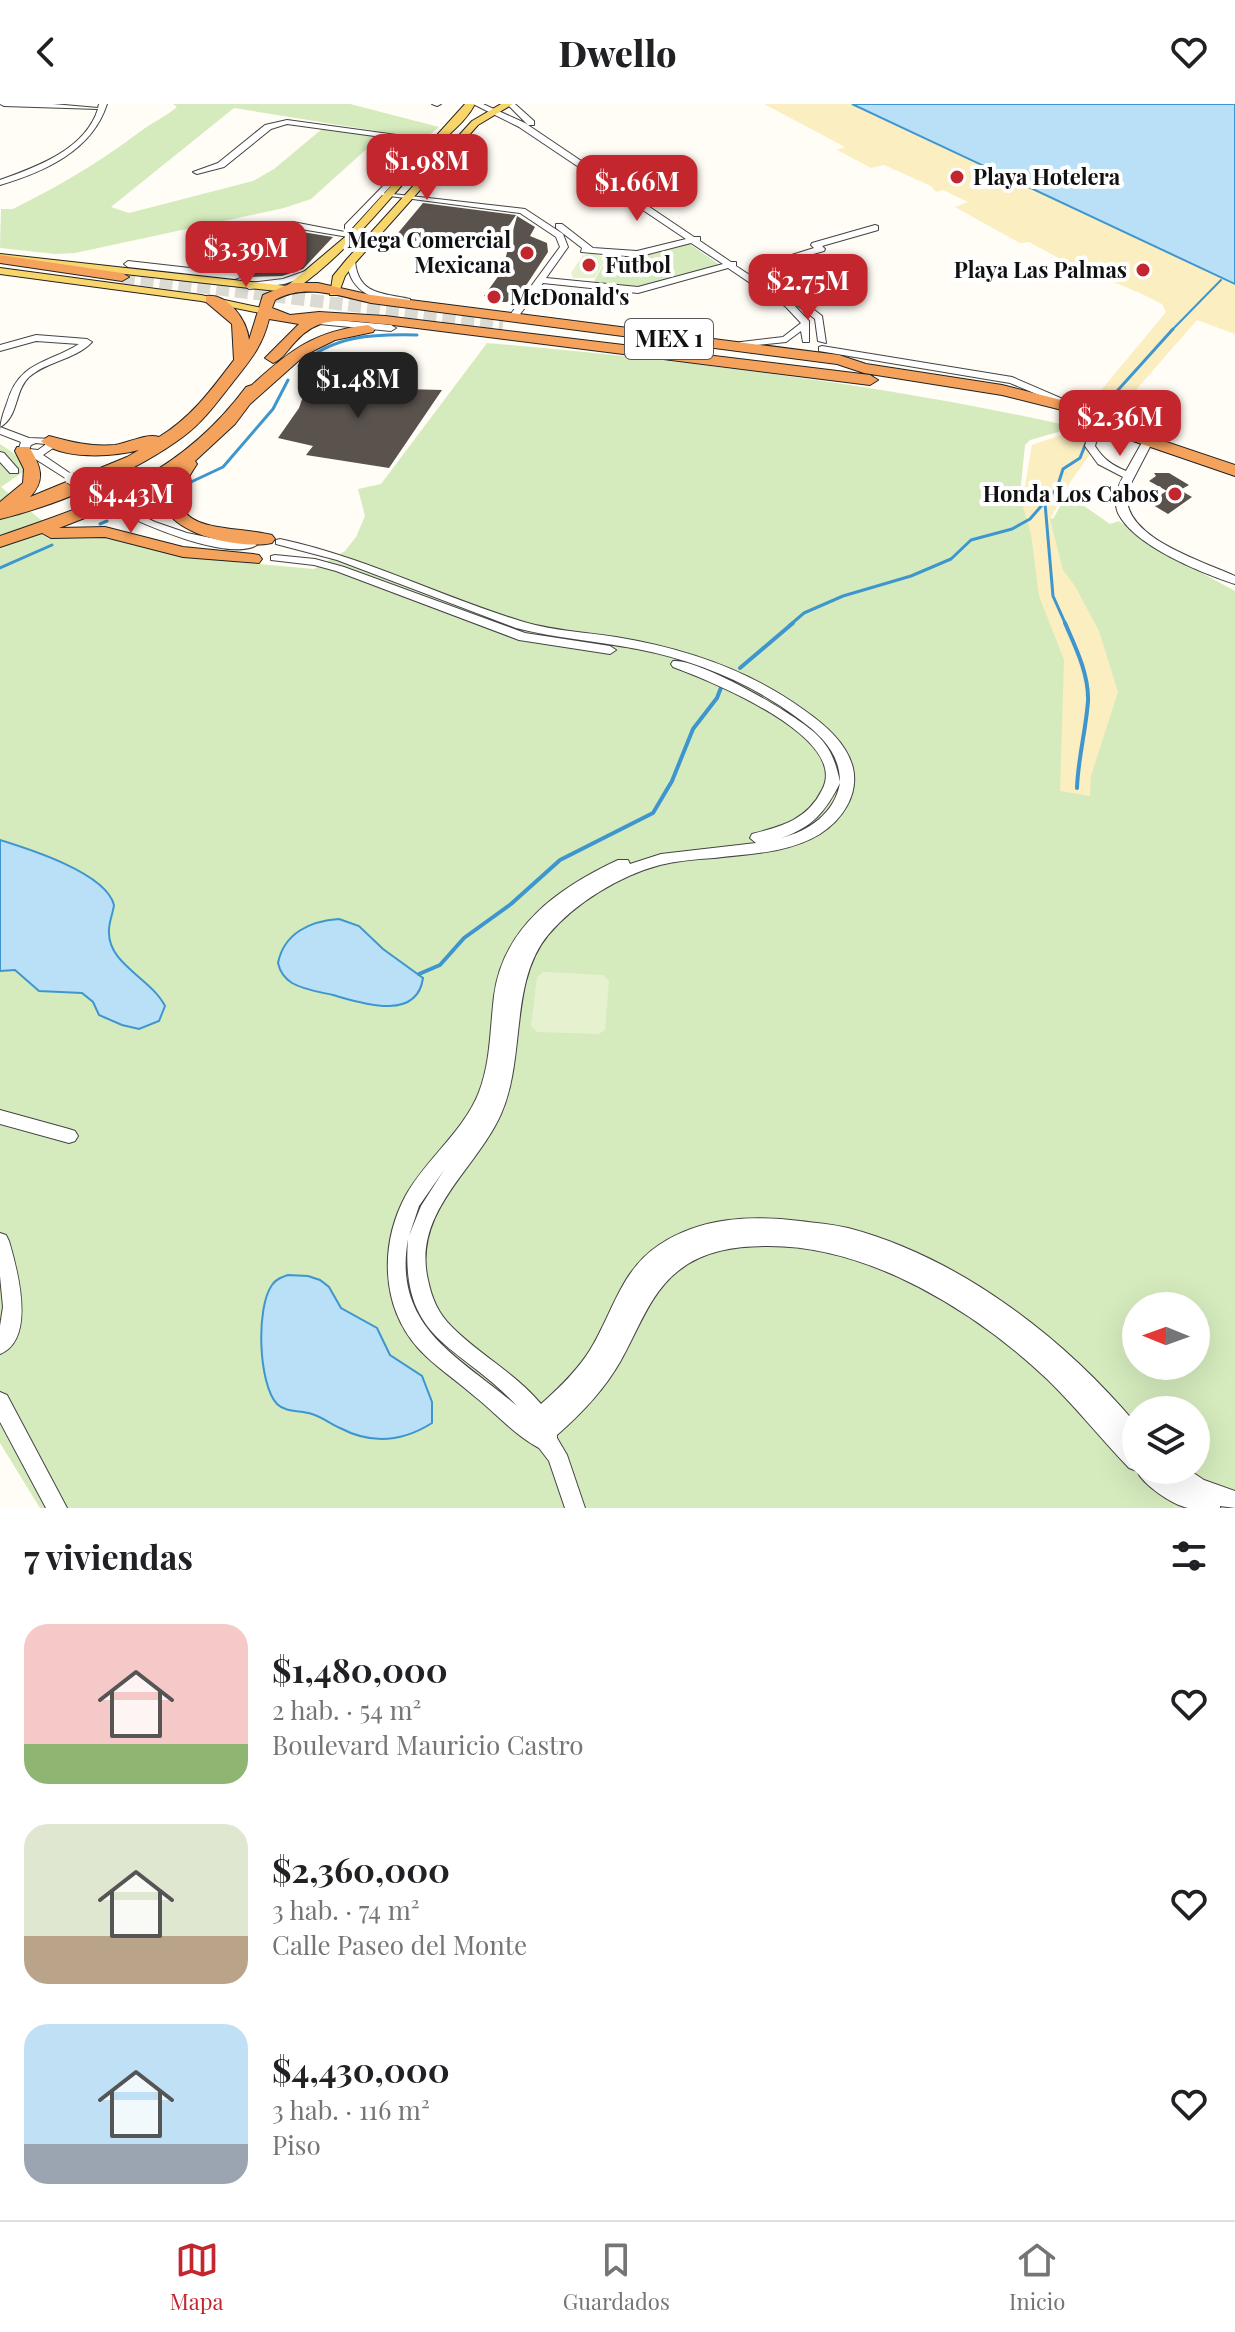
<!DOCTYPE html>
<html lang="es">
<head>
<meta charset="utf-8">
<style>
  body { margin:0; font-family:"Playfair Display",serif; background:#f2f2f2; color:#202124; height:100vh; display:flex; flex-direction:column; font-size:30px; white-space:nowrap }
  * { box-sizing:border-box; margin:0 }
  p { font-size:26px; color:#757577 }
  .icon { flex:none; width:44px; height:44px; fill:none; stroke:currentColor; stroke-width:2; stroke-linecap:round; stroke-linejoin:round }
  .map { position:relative; height:1404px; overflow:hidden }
  .sheet { display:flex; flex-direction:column; background:#fff; flex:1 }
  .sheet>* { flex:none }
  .needle { width:52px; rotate:271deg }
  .controls { position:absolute; left:1122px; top:1188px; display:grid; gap:16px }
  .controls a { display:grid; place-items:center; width:88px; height:88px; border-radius:50%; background:#fff; box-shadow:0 8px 32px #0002; font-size:40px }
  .price { position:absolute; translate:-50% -68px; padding:0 18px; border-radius:16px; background:#c4262e; color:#fff; font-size:26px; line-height:52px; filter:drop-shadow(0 2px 4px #0008) }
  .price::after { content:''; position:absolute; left:50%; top:48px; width:24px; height:18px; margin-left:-12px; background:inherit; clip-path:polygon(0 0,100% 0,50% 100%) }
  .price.active { background:#222; color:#fff }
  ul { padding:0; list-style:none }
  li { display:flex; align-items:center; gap:24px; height:200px; padding:0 24px }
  li span { display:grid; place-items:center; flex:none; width:224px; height:160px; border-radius:24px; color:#555 }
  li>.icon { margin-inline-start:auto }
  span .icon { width:96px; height:96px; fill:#fffc; stroke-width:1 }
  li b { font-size:34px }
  h2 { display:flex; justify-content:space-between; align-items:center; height:96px; padding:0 24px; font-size:34px }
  header { display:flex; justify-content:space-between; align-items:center; height:104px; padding:0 24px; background:#fff; font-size:36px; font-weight:800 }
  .menu { display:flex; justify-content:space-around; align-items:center; height:112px; border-top:2px solid #e0e0e0; background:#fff; font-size:22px; color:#757577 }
  .menu a { display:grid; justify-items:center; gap:4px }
  .menu .active { color:#c4262e }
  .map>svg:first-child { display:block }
  .green { fill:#d5ebbd; fill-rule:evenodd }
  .sand { fill:#fbeec1 }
  .pitch { fill:#e6f2cf }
  .water { fill:#b9e0f7; stroke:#3f96cf; stroke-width:2 }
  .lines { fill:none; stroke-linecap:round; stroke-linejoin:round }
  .stream-far2 { stroke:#3f96cf; stroke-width:2 }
  .stream-far1 { stroke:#3f96cf; stroke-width:3 }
  .stream { stroke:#3f96cf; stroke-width:4 }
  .building { fill:#5a524d }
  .highway-tunnel { stroke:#dbdad3; stroke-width:13; stroke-dasharray:13 6; stroke-linecap:butt }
  .minor-casing { stroke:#444; stroke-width:2 }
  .major-casing { stroke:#222; stroke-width:2 }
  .highway-casing { stroke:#222; stroke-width:2 }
  .minor { fill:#fff; fill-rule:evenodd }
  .major { fill:#f9d66b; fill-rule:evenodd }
  .highway { fill:#f5a25d; fill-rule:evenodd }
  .minor-bridge-casing { stroke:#444; stroke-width:13; stroke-linecap:butt }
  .highway-bridge-casing { stroke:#222; stroke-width:19; stroke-linecap:butt }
  .minor-bridge { stroke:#fff; stroke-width:11 }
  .highway-bridge { stroke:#f5a25d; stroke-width:17 }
  .poi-dot { fill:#c4262e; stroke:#fff; stroke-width:3 }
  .labels { text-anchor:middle; stroke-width:8; stroke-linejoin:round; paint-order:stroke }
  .far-poi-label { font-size:22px; font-weight:bold; fill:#111; stroke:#fff; text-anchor:start }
  .shield { fill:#fff; stroke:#585858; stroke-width:2 }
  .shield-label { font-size:24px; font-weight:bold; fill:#111 }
</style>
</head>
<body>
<header><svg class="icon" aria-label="back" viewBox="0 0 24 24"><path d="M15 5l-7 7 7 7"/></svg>Dwello<svg class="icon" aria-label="heart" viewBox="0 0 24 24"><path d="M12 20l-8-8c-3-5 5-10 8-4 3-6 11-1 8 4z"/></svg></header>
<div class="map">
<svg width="1235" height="1404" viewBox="0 0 1235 1404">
  <rect width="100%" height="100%" fill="#fffdf5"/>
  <path class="green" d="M173,0h177l89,23 -11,9 -9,2 -185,-30 -123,99 18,6 124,-32 21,-12 48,-40 59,7 -70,63 -27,9 -209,45 -20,1 -55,-6 1,-39h12c46,-23 87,-47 128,-78 12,-9 24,-14 36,-24z
    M688,139l32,22 -89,24 -39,-4 16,-29 26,2z
    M487,239c194,17 388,40 578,82v5l-35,10 -5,5 -6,59 34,15 14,-25 43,30 9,-3 37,27 79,43v917h-1195l-40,-65v-999l19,13 7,13 -25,17 57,47 47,2 52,14 49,9 108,10 31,-18 11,-14 9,-21 -7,-27 23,-5zM1136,1202h60v60h-60zM1136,1306h60v60h-60z"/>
  <path class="sand" d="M764,0h88l383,180v50l-38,-14 -96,110 -5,16 -25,35 -21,38 13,51 12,16 24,45 19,61 -27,84 -1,20 -30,-5 4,-131 -25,-64 -8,-62 -9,-31 10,-58c30,-12 58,-12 66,-51l68,-82 -4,-8 -20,-10 -80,-34 -33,-18 -9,1 -65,-36 13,-5 -25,-12 -7,2 -5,-6 -47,-21 -13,3 -34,-18 8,-3z"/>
  <path class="pitch" d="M593,149l13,5 -11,20h-22l-2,-5 12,-18z
    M543,868l60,3 6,6 -4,49 -6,4 -62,-2 -6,-6 6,-49z"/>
  <path class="water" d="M852,0h383v180z
    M0,736c29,9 106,33 114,65 -1,8 -5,17 -5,25 -2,34 41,47 56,76l-6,15 -20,8 -17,-4 -23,-10 -6,-13 -11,-9 -43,-2 -24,-21 -15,1z
    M339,815l20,7 24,23 40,29c-6,44 -62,25 -90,17 -13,-3 -29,-5 -41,-12 -8,-5 -12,-11 -14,-20 6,-30 32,-42 61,-44z
    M288,1171l20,1 12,4 9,7 12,21 36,20 13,27 32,21 10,26v21c-30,19 -60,22 -92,5 -9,-4 -18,-11 -28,-14 -11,-4 -26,-1 -35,-10 -19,-21 -21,-97 -5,-119 4,-6 10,-8 16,-10z"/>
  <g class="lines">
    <path class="stream-far2" d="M1171,227l50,-51"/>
    <path class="stream-far1" d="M299,262c34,-31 74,-32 118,-31
      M1101,310l8,-14 64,-71
      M191,378l32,-15 50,-58 15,-29
      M1045,399l8,93 13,29
      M145,402l14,-6
      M100,420l7,-3
      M0,464l52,-23
      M790,521l14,-12 39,-17 68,-20 40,-17 20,-19 41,-11 18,-10 27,-31 6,-19 17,-11 6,-15"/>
    <path class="stream" d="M1065,519c10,23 24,51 23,78 -2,29 -10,57 -11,87
      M740,564l53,-45
      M419,870l21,-9 24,-27 47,-34 49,-44 93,-47 19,-32 21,-52 24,-31 5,-13"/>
  </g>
  <path class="building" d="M423,99l93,12 -24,36 -19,-2 2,-3 -82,-7z
    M517,112l18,11 -5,9 17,7 1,9 -21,32 -20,18h-6l-17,-6 18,-25z
    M296,127l37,6 -30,32 -21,7 -34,1z
    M310,273l95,12 37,1 -53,78 -83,-13 7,-9 -35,-8 21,-30z
    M1154,369h15l20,12 -9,5 12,7 -24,17 -20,-12 19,-11 -18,-10 7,-5z"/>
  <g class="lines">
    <path class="highway-tunnel" d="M122,173l381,47"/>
    <g class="minor-casing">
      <path id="minor" d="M0,0h53l45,4 1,-4h8c-15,47 -63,68 -107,81v-5c36,-13 85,-30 98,-71l-94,-3z
        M432,0h9l-4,2z
        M473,0h10l42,19 169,114h6v4l31,21h5v4l56,37 17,18v21h-6l-2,-11 -15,11 -48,5v-4l3,-1 42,-5 18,-14 -15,-16 -58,-39 -90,25 -95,-10 -25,34h-6l-2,-2 50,-68 -4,-10 -36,-24 -138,-18 -31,34h-6v-4l76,-78h3v4l-40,42 141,16 38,25 5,13 -22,31 92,9 85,-23 -32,-21 -54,14 -56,-5 1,-4 -26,-20v-4h6l31,24 44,3 49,-12 -167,-112z
        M507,0h8l19,17v4h-6z
        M287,16l168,23 4,2 -4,2 -168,-23 -16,5 -47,38 -27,7 -4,-2 25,-9 47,-38z
        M293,118l83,16 -4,3 -77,-13 -50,47 -10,4 -107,-12 -4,-3 4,-3 106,12z
        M875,121l3,1v4l-56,16 3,3 -1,2 -57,16 -4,-3 51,-16 -3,-3 1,-2z
        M351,154l4,3c3,34 28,32 55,38v4c-30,1 -61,-9 -63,-42z
        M314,164l4,3 -1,2 -33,11 -35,5 -4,-3 4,-3 34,-4z
        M788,190h6l28,22 4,27 -8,-2 -3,-22 -27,-21z
        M312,214l79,7 5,3 -5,3 -82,-8v-4z
        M36,231l51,4 5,3c-17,18 -45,19 -63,35 -15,14 -10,40 -29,50l29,11 24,1 3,7 -13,9 31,21 1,2 -5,3 -41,-26 -10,-2 -1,-2 3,-9 -21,-8c0,-12 3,-20 7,-31 12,-42 40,-39 72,-59l-43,-3 -36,10v-6zM36,339l9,1v1l-7,5 -9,-1 2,-4z
        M822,242l190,31 67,29 -9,2 -60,-25 -191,-32v-4z
        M1134,292l9,7 -7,8 24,5 11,9 -5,3 -13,-8 -25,-5 -3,-5 7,-7c-22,7 -31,21 -37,43 8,13 17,19 31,25l19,-34h8l1,2 -26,50c-12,47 75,72 107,87v8c-33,-11 -101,-38 -117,-71 -5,-12 -1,-25 5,-36l-25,-13 -13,-18c7,-28 21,-43 49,-50z
        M0,348l4,1 14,16v4h-8l-10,-11z
        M120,401l35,17 32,11 29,6 35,3 6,3c-26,17 -115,-20 -141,-35l-2,-2z
        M280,435c85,18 161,58 244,83 30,9 61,10 92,15 67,11 132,32 188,73 20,14 43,33 49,58 6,27 -11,52 -33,66 -31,19 -71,20 -106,24 -18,1 -37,3 -54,7 -41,11 -85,38 -112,70 -39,47 -22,123 -47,179 -25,56 -89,98 -73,166 4,19 10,33 24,47 28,28 63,46 89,77 18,-16 36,-33 49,-54 23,-37 30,-79 69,-105 42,-28 92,-30 141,-24 16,2 32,3 48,7 111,29 215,109 288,196v46h53l15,10 31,11v17l-15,-2v2c-10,0 -22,0 -32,0 -15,-3 -45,-23 -51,-37l-8,-3c-28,-29 -53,-61 -82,-89 -72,-68 -177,-133 -278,-133 -32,0 -65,4 -91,25 -29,23 -40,60 -58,91 -16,28 -39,52 -63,73v3l10,17 18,53h-20l-16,-47 -10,-13c-25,-13 -44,-36 -66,-53 -18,-16 -39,-29 -55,-47 -38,-43 -38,-105 -12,-153 21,-37 58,-64 73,-103 12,-31 11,-64 15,-96 9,-69 64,-108 124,-136h10l2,4 31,-10 95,-11 -6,-5 2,-4c30,-8 55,-14 70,-44 29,-53 -114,-110 -149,-123l-2,-3 2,-3c26,-3 122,53 143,73 15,14 20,29 24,48 0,-29 -19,-47 -41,-63 -48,-36 -104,-59 -162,-70 -41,-8 -82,-11 -121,-21l-179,-68 -61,-16v-4zM840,679c-5,30 -31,48 -59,55 32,-11 44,-26 59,-55zM444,1066l-23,36 -12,30 10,-30zM408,1135c-8,104 52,105 109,167 -57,-49 -125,-78 -109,-167z
        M275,451l40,4 29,8 181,66 85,13 6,4 -6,4 -91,-14 -183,-69 -22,-6 -43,-5v-4z
        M0,1006l69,19 6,2 3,5 -3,5 -6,2 -69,-19z
        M0,1129l6,2 3,6c8,27 28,98 -9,113v-28l3,-19 -3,-31z
        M0,1288l7,3 60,113h-21l-46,-86z"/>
    </g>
    <g class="major-casing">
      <path id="major" d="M465,0h10c-10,19 -27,30 -41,45 -45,49 -84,102 -138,140l-10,3 -286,-32v-6l287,32 58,-49z
        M501,0h12l-35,21 -123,138 -10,13 -7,19h-8l3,-19 14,-17 125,-138z
        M0,164l201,27 70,15 -6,4 -64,-13 -201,-27z"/>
    </g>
    <g class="highway-casing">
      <path id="highway" d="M0,151l122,18 7,4 -7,4 -122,-18z
        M292,179h26l53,12 468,60 27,9 136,21 94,24 2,3 -8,5 -88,-22 -138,-22 -27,-9 -466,-61c-32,-7 -66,-20 -96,-3l-3,8 18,7 29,-3 66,4 485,59 8,5 -8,5 -485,-61c-37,-2 -62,-12 -89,17 -8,8 -13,18 -23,22l-8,-5 34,-34 -30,-5c-7,28 -18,40 -36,63 -15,19 -29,39 -49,54 -48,36 -126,69 -184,83v-17l23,-19 1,-14 -9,-18 2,-4h12c12,19 17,33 1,50l97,-40 12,-7c-26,7 -78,10 -98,-9l8,-5c22,6 42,11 66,9 14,-2 31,-12 44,-8 32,-19 53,-48 75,-77l-2,-36 -26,-22v-6c22,-3 41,24 43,44l14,-45z
        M368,221l7,4 -2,3 -38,8 -30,15 -55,49 -15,20 -40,37 2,3c-49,72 32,60 75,71l3,4 -3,4c-34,8 -137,-14 -101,-66l-58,30 -54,21 46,-1 78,20 70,7 6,1 3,4 -3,4 -76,-6 -78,-20 -54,1 -9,-5 -42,14v-11c101,-35 180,-60 246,-149l6,-2c38,-35 63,-54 116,-60z
        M1104,317l131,44v11l-137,-47 -2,-3z"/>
    </g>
    <use href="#minor" class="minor"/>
    <use href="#major" class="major"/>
    <use href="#highway" class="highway"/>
    <g class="minor-bridge-casing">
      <path id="minor-bridge" d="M70,374l50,30"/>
    </g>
    <g class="highway-bridge-casing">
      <path id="highway-bridge" d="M1085,317l19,5"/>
    </g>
    <use href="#minor-bridge" class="minor-bridge"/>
    <use href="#highway-bridge" class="highway-bridge"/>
  </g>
  <g class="poi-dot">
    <circle cx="957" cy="73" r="8"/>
    <circle cx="527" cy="149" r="8"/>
    <circle cx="589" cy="161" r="8"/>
    <circle cx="1143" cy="166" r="8"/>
    <circle cx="494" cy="193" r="8"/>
    <circle cx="1175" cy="390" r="8"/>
  </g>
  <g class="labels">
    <g class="far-poi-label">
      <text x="973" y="81">Playa Hotelera</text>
      <text x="511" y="144" text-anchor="end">Mega Comercial<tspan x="511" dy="25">Mexicana</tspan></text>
      <text x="605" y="169">Futbol</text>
      <text x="1127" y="174" text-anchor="end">Playa Las Palmas</text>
      <text x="510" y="201">McDonald's</text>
      <text x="1159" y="398" text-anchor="end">Honda Los Cabos</text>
    </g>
    <rect class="shield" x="625" y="215" width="88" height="40" rx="6"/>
    <g class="shield-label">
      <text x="669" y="243">MEX 1</text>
    </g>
  </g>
</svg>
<div class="controls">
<a><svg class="needle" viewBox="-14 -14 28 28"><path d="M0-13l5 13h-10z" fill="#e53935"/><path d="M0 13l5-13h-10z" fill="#757577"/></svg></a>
<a><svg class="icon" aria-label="layers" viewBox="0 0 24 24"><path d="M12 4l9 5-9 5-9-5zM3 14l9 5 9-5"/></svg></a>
</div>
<b class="price" style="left:427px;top:98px">$1.98M</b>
<b class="price" style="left:637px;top:119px">$1.66M</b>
<b class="price" style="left:246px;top:185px">$3.39M</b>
<b class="price" style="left:808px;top:218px">$2.75M</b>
<b class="price active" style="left:358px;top:316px">$1.48M</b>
<b class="price" style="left:1120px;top:354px">$2.36M</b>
<b class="price" style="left:131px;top:431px">$4.43M</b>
</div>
<section class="sheet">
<h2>7 viviendas<svg class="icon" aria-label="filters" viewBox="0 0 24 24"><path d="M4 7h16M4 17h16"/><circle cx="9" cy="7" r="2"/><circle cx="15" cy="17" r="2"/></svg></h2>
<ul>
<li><span style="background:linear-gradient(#f6c9c9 75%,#8fb573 0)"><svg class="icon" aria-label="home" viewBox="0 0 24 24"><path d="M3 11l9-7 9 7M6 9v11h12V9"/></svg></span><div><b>$1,480,000</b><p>2 hab. · 54 m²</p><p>Boulevard Mauricio Castro</p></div><svg class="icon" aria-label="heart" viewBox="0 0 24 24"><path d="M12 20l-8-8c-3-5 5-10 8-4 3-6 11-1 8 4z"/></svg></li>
<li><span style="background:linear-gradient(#dfe7d0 70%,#b9a48a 0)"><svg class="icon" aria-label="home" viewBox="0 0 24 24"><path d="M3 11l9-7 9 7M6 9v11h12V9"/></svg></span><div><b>$2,360,000</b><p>3 hab. · 74 m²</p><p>Calle Paseo del Monte</p></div><svg class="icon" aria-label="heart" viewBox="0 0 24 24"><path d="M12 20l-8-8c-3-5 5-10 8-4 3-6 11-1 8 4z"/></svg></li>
<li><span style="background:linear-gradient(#bfe0f5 75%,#9aa5b1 0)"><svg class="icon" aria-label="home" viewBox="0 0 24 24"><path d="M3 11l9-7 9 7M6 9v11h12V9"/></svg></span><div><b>$4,430,000</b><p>3 hab. · 116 m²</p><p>Piso</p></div><svg class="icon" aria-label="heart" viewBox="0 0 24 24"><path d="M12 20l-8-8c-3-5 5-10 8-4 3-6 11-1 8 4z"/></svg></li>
</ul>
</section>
<nav class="menu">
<a class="active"><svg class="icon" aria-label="map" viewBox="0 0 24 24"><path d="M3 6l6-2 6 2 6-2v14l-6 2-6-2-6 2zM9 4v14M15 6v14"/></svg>Mapa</a>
<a><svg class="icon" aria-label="saved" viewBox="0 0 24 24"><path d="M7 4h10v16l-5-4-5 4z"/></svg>Guardados</a>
<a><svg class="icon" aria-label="home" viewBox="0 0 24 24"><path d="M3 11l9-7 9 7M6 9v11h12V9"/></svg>Inicio</a>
</nav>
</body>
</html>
